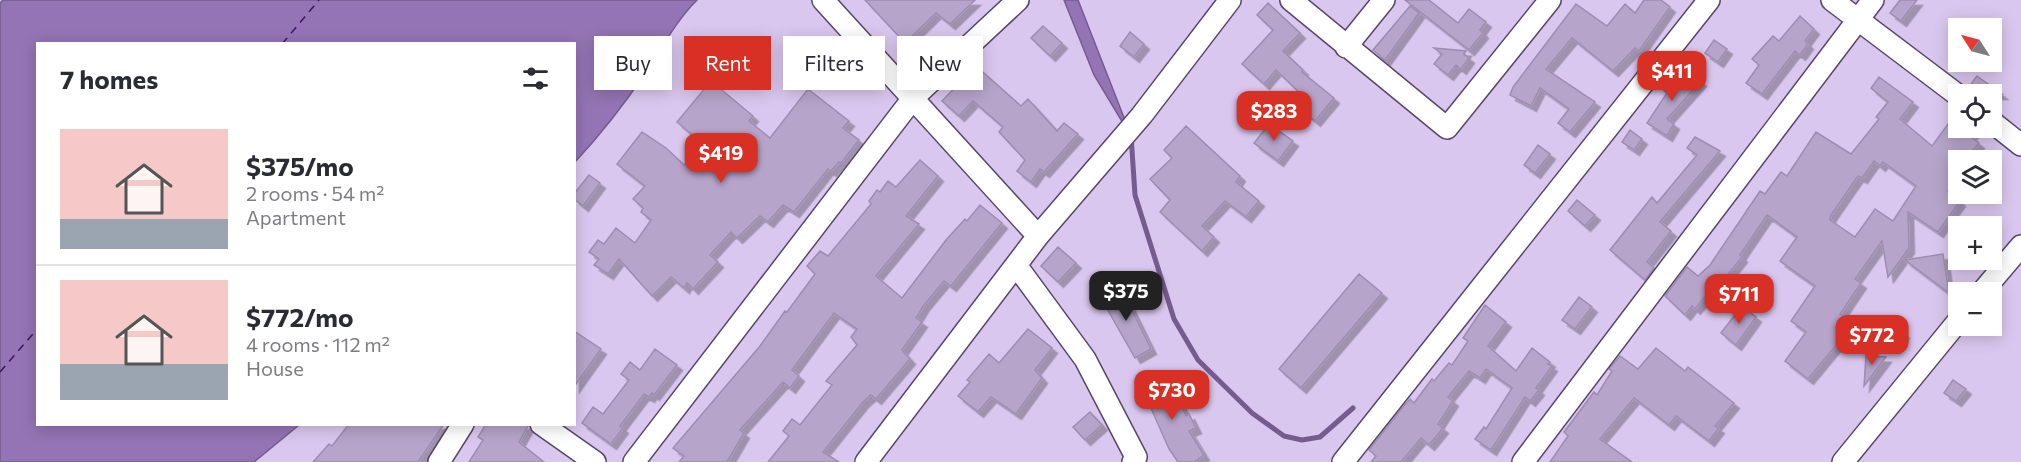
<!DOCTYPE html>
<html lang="en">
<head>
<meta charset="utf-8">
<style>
  body { margin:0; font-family:Commissioner,sans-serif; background:#f2f2f3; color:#2b2b33; height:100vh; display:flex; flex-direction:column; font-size:22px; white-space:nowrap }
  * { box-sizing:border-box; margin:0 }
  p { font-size:20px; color:#7c7c81 }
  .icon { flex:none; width:33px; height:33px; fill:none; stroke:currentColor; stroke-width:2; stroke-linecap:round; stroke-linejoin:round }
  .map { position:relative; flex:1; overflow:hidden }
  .side { position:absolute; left:36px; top:42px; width:540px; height:384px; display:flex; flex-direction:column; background:#fff; border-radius:0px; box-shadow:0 3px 15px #0003 }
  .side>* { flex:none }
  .top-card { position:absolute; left:594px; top:36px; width:570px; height:54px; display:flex; gap:12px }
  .needle { width:39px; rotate:306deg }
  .controls { position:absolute; left:1948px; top:18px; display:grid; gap:12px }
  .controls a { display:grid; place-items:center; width:54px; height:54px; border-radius:0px; background:#fff; box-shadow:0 3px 15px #0003; font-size:30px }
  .price { position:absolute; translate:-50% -51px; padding:0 14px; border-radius:12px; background:#d93025; color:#fff; font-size:20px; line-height:39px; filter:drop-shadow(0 2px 3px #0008) }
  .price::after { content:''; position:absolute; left:50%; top:36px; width:18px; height:14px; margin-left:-9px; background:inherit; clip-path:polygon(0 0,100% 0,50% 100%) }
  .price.active { background:#222; color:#fff }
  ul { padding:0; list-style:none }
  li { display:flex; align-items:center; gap:18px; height:150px; padding:0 24px }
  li+li { border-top:2px solid #e1e1e2 }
  li span { display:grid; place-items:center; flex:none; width:168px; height:120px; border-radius:0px; color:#555 }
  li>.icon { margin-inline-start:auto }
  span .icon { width:72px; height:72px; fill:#fffc; stroke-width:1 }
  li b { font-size:26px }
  h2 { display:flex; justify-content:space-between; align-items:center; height:72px; padding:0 24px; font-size:26px }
  .pill { padding:0 21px; border-radius:0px; background:#fff; box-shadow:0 3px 15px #0003; font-size:21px; line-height:54px }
  .pill.active { background:#d93025; color:#fff }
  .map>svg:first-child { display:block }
  .water { fill:#9474b5; stroke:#755c8e; stroke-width:1.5 }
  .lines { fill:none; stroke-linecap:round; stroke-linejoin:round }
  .stream { stroke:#755c8e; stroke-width:5 }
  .ferry { stroke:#421363; stroke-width:1.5; stroke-dasharray:8 6; stroke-linecap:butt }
  .building { fill:#b6a4ca; stroke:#9e8cb2; stroke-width:1.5; fill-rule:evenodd; filter:url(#shadow) }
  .street-casing { stroke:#574668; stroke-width:24 }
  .street { stroke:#fff; stroke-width:21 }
</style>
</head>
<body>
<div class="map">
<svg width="2021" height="462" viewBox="0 0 2021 462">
  <defs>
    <filter id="shadow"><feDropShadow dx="5.5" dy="5.5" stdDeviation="0" flood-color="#0004"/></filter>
  </defs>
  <rect width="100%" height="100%" fill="#dac7ef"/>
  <path class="water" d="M3,0h694c-22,22 -36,50 -53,75 -21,31 -44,60 -69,87l-1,-118h-536v380l261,1 -45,37h-254v-459z
    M1064,0h14l54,138 -38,-63z"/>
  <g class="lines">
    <path class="stream" d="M1131,135l4,60 39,124 24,41 54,53 32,23 18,4 18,-3 33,-29"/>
    <path class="ferry" d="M282,44l37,-44
      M0,372l38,-44"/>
  </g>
  <path class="building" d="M865,0h110l-25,24 -14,-11 -31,30z
    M1405,0h24l29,23 11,-14 17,13 -6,8 3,3 -14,17z
    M1644,0h17l9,7 -31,44 -4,-3 -22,23 -41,-33 -26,31 49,33 -25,30 -12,-9 11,-14 -29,-21 -9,18 -21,-11 3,-8 63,-83 31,22 18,-22 10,9z
    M1900,0h17l-16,21 -11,-8z
    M1268,3l32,30 -17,18 20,19 -1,2 32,26 -19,23 -22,-18 8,-9 -25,-24 -12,14 -22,-20 31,-34 -16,-15z
    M1410,6l9,7 -34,47 -12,-10z
    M1800,16l14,13 -9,12 3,3 -8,11 -5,-4 -33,43 -16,-11 13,-18 -7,-6 21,-23 6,5z
    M1043,26l19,17 -12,13 -19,-18z
    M1130,32l14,12 -10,13 -14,-11z
    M1714,40l13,9 -9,13 -13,-9z
    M1434,48l32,3 -2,3 5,4 -8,11 -5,-4 -8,10 -14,-11 8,-10z
    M976,66l45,40 7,-7 29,32 7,-8 14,11 -34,38 -4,-3 -9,13 -14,-11 8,-11 -26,-28 4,-5 -30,-26 -14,15 -17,-15z
    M1689,72l12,9 -34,38 7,5 -7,12 -20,-13 20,-30 -5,-4 9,-10 8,6z
    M1977,76l25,18h-31l-3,-6z
    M1879,77l34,25 -13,17 32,27 27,-37v19h17l-6,8 9,7 -14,17h-6v14l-11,17 12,10 -22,31 -30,-20 1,36 -21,29 -6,-36 -27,38 6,4 -21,31 8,5 -11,16 5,3 -34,41 -23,-18 21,-29 -15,-11 24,-35 -35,-25 17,-24 -30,-22 -27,40 2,2 -32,40 -3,-3 -12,15 -3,-3 -7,9 -20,-19 22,-29 11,9 12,-11 50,-74 5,3 16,-22 6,4 29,-44 35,22 28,-35 -3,-2 12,-15 -17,-14zM1874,161l6,5 3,-4 33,24 -23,35 -18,-12 -20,28 -25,-17 1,-5 27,-39 4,2z
    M711,81l42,35 -4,5 21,17 38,-49 41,32 -6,7 16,12 -18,23 -2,-1 -8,9 -3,-2 -34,43 -11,-7 -15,17 -8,-6 -23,22 -6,-6 -21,23 8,7 -25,27 -6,-6 -3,5 -13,-11 -19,19 -33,-37 -11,15 -14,-9 5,-6 -10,-7 9,-12 6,4 12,-16 19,15 16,-23 -10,-8 2,-4 -10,-9 12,-13 -28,-22 25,-32 24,16 18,17 20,-20 -27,-23z
    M1269,124l24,17 -15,20 -24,-18z
    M1186,126l54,50 -4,6 23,19 -13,16 -21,-16 -23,25 12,11 -12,14 -42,-39 10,-12 -20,-21 22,-21 -8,-8z
    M1630,130l12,9 -8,11 -12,-8z
    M1695,137l25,14 -60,71 11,9 -24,31 7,6 -9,12 -35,-30 42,-53 5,6 40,-48 -10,-7z
    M1538,145l12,9 -15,19 -11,-8z
    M920,160l18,16 -32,40 13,8 -43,52 26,22 44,-58 19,-21 2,2 13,-16 22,18 -51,63 -7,-5 -20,24 -8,13 6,4 -20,28 8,9 -34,40 -5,-4 -8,7 -40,50 16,10h-71l21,-26 -6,-5 9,-12 8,6 32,-40 -6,-4 31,-36 -6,-8 6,-8 -23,-16 -42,57 7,6 -9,12 -7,-6 -43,48 4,3 -17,29h-48l5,-6 -11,-8 87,-102 25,-35 2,1 28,-38 -8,-8 13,-15 8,5 43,-52 -2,-3 8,-11 3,2 8,-11 8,6z
    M589,175l11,8 -17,23 -9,-7v-5z
    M1577,200l18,15 -10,11 -17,-15z
    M1058,247l18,16 -18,19 -17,-16z
    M1943,254l6,39 -44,-33z
    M1359,274l23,19 -81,95 -22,-19z
    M1121,288l30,61 -16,9 -34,-60z
    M1579,297l13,10 -17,22 -13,-9z
    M1485,305l21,17 -18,24 28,25 16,-23 18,14 -2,2 4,2 -16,22 3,2 -9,11 -5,-4 -34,53 -16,-11 9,-12 2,2 26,-41 -26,-19 -6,9 -11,-7 -21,26 5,4 -15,23 5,4 -14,17 -8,-7 -20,24h-30l5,-6 -7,-6 34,-43 7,-8 4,4 18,-24 2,2 15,-18 3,2 16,-24 -5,-3z
    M1742,306l14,11 -20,28 -15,-12z
    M1892,325l12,8 -10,15 -12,-9z
    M1028,329l24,19 -17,22 7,8 -26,36 -25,-17 -13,15 -20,-16 12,-14 -3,-2 22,-26 10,9z
    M574,331l27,18 -27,38z
    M1656,348l29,23 3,-4 46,36 -19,23 4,2 -10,13 -33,-25 -7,9 -35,-27 -34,41 32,23h-82l18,-26 -4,-4 30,-40 3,3 15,-24 -3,-2 11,-13 18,13z
    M655,349l22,16 -23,30 -2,-2 -3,4 -5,-3 -24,32 3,2 -12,16 -29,-21 11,-16 10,7 26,-34 -8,-6 9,-12 10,8z
    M1866,356l20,1 -22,29z
    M1160,375l16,27 3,-2 7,16 3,-2 7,14 -7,3 15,24 -10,7h-16l-9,-13 -19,-43 -12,-18z
    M1953,380l13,9 -10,12 -12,-8z
    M1090,412l12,13 -17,15 -12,-13z
    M349,424h95l-26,38h-105l16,-18 3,2z
    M486,424h43l-10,18 25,20h-75l14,-22 -5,-3z"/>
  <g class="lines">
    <g class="street-casing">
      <path id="street" d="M823,0l215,236
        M1291,0l156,128 103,-128
        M1832,0l127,96
        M1346,47l38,-47
        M1992,122l29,23
        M1016,265l69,94 51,98 -3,5
        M1982,292l39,-46
        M541,424l54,38
        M439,462l24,-38
        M634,462l280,-365 104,-97
        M866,462l172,-226 104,-121 88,-115
        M1343,462l366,-462
        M1523,462l350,-462
        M1843,462l116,-142"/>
    </g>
    <use href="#street" class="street"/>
  </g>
</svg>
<div class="controls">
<a><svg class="needle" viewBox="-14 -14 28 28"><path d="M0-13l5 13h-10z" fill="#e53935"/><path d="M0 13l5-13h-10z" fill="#7c7c81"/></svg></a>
<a><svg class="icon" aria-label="locate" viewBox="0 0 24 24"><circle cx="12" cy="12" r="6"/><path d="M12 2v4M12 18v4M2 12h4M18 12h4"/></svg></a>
<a><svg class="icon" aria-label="layers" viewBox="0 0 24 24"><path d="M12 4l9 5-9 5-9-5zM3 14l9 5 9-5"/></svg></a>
<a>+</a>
<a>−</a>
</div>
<b class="price" style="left:1672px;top:102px">$411</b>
<b class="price" style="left:1274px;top:142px">$283</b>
<b class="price" style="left:721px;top:184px">$419</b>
<b class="price active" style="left:1126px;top:322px">$375</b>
<b class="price" style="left:1739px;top:325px">$711</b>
<b class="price" style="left:1872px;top:366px">$772</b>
<b class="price" style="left:1172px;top:421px">$730</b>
<div class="top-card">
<a class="pill">Buy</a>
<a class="pill active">Rent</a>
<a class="pill">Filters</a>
<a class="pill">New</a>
</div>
<section class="side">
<h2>7 homes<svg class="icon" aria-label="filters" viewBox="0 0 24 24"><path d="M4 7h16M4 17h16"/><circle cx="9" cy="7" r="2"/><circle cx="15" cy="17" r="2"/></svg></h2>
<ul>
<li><span style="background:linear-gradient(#f6c9c9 75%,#9aa5b1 0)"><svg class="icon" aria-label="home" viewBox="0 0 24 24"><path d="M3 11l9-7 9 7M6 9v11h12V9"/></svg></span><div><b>$375/mo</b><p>2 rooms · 54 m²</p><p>Apartment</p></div></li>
<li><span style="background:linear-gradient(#f6c9c9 70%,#9aa5b1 0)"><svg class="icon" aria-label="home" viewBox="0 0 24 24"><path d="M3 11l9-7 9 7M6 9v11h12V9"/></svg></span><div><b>$772/mo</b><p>4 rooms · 112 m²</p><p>House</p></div></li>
</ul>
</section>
</div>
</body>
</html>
